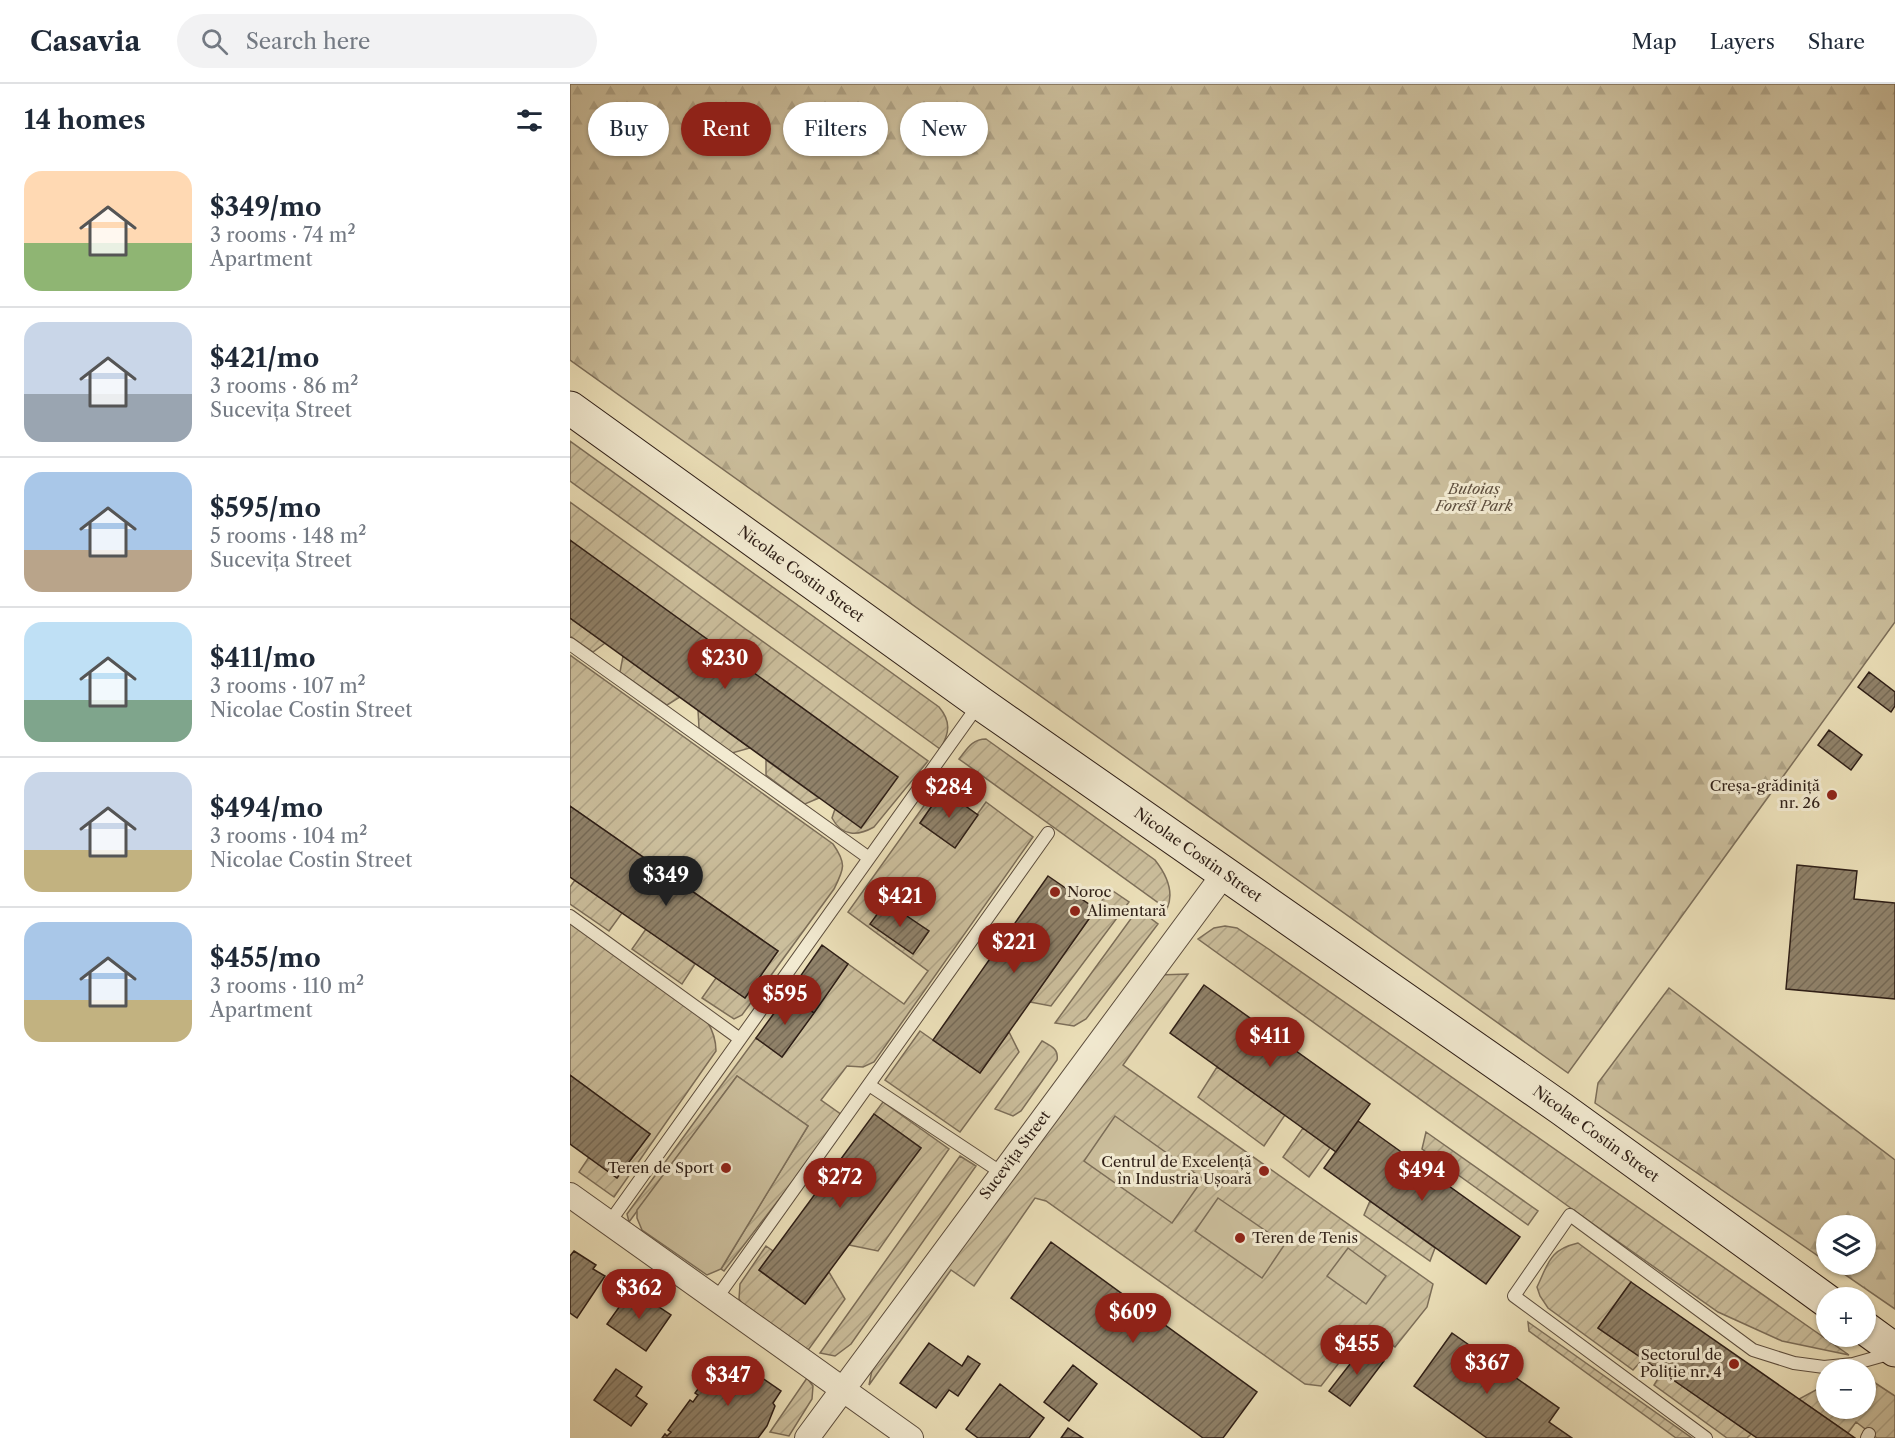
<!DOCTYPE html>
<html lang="en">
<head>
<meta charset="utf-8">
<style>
  body { margin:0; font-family:"Libre Caslon Text",serif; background:#f2f2f3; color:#1f2937; height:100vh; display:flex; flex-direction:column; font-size:22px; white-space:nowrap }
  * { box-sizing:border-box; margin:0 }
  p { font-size:20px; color:#747a83 }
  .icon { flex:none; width:33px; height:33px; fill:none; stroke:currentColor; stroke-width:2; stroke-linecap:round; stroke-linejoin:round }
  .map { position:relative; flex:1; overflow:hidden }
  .sheet { display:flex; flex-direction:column; background:#fff; width:570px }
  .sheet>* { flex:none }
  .guide { position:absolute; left:18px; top:18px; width:570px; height:54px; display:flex; gap:12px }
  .controls { position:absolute; left:1246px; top:1131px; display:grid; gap:12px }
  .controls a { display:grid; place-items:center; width:60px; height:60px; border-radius:50%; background:#fff; box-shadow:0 2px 4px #0004; font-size:30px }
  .price { position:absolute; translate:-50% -51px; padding:0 14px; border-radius:21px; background:#8f2418; color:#fff; font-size:20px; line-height:39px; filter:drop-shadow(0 2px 3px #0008) }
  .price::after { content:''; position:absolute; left:50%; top:36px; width:18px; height:14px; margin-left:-9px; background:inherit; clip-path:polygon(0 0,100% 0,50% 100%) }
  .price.selected { background:#222; color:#fff }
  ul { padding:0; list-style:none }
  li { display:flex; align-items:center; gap:18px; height:150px; padding:0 24px }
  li+li { border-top:2px solid #e0e1e3 }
  li span { display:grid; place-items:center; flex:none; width:168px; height:120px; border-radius:18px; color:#555 }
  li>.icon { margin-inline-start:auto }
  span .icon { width:72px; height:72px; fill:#fffc; stroke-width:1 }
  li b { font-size:26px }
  h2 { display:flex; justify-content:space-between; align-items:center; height:72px; padding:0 24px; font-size:26px }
  .tag { padding:0 21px; border-radius:27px; background:#fff; box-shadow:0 2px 4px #0004; font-size:21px; line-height:54px }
  .tag.selected { background:#8f2418; color:#fff }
  header { display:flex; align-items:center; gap:36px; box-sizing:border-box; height:84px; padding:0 30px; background:#fff; border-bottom:2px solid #e0e1e3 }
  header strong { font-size:28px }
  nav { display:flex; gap:33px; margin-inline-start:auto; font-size:21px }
  .search { width:420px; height:54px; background:#f2f2f3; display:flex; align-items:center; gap:15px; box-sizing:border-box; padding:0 21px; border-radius:33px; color:#747a83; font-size:22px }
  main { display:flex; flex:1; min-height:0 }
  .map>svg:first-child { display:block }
  .forest { fill:url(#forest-firs); stroke:#7c6e59; stroke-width:1.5 }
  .garden { fill:url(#garden-furrows); stroke:#7c6e59; stroke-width:1.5 }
  .pitch { fill:#cbbe9c; stroke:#7c6e59; stroke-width:1.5 }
  .building { fill:url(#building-hatch); stroke:#2e1e16; stroke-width:1.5 }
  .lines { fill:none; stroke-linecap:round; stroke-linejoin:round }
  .service-casing { stroke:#5d4e3e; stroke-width:14 }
  .minor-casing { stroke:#5d4e3e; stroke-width:26 }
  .secondary-casing { stroke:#2e1e16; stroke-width:35 }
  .service { stroke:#f2ead1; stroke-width:12 }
  .minor { stroke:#f2ead1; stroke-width:24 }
  .secondary { stroke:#f2ead1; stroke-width:33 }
  .poi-dot { fill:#8f2418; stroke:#f2ead1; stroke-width:2 }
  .labels { text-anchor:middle; stroke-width:6; stroke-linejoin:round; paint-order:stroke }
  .park-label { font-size:15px; font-style:italic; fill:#5d4e3e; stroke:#f2ead1 }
  .street-label { font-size:15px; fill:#2e1e16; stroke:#f2ead1 }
  .poi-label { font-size:15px; fill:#2e1e16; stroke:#f2ead1; text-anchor:end }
</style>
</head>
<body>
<header>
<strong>Casavia</strong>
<div class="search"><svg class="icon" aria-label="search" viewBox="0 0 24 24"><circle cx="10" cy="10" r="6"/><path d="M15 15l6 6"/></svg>Search here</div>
<nav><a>Map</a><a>Layers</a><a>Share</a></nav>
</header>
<main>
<section class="sheet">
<h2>14 homes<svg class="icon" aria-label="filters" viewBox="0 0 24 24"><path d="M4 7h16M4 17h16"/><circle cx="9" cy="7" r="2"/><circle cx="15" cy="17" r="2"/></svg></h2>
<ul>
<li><span style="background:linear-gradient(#ffd9b3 60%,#8fb573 0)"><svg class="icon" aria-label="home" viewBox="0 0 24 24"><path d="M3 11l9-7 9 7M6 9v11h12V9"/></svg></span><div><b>$349/mo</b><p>3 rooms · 74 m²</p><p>Apartment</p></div></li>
<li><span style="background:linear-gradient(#c9d6e8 60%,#9aa5b1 0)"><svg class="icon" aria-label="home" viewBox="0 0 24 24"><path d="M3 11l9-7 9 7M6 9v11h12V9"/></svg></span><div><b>$421/mo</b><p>3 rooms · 86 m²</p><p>Sucevița Street</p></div></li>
<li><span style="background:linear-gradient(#a9c7e8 65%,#b9a48a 0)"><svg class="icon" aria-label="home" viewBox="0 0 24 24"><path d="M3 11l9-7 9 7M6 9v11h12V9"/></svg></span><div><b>$595/mo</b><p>5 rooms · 148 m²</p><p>Sucevița Street</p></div></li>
<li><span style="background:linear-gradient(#bfe0f5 65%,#7fa58c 0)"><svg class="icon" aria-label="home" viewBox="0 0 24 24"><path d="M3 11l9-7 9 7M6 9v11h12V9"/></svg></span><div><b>$411/mo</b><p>3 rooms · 107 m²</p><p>Nicolae Costin Street</p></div></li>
<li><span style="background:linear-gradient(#c9d6e8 65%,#c2b280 0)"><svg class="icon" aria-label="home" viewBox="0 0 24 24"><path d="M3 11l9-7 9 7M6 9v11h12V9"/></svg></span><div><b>$494/mo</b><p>3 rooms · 104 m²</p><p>Nicolae Costin Street</p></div></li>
<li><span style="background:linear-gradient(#a9c7e8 65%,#c2b280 0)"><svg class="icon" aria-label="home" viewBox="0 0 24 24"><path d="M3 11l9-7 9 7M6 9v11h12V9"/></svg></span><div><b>$455/mo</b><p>3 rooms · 110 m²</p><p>Apartment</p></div></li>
</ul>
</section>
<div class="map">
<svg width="1325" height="1354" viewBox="0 0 1325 1354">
  <defs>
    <pattern id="forest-firs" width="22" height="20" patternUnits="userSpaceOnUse" patternTransform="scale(1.5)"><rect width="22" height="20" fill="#cbbe9c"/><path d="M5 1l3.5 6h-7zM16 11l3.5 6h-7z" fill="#afa386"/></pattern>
    <pattern id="garden-furrows" width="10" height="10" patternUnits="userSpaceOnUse" patternTransform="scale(1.5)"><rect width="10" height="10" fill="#cbbe9c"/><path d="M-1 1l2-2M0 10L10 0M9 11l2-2" fill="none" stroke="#afa386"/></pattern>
    <pattern id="building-hatch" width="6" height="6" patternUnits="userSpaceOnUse" patternTransform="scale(1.5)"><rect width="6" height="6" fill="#90826a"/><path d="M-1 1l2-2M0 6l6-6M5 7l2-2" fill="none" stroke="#766a56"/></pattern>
  </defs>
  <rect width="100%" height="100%" fill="#ebdfb8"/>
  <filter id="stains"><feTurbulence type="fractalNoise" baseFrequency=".00333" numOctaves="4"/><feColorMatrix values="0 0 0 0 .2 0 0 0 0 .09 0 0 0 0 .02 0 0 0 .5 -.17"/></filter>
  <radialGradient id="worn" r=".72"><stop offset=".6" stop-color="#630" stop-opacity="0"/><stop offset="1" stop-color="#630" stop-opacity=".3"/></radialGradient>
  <path class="forest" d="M0,0h1325v538l-327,451 -998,-713z
    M1099,904l226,172v149l-64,-44 35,-1v-38h-39v36l-232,-159 3,-20z"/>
  <path class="garden" d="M0,357l369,266c12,14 11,26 1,42l-370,-268z
    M0,418l358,259 -54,66c-16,9 -32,10 -42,-9l3,-9 -265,-269z
    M0,534l35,25 -12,9 -23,-16z
    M0,571l263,189c14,20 11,25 1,45l-92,126 -8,4 -32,-21 14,-20 29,20 33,-47 -208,-145z
    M53,572l57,41 -13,8 -47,-33z
    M128,626l52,38 -18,5 -33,-25z
    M416,655l169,121c11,14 20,31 12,49l-208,-150c8,-10 13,-20 27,-20z
    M196,676l53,38 -14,6 -39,-29z
    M368,702l5,4 -23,33 34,24 32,-45 47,35 -159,225 -11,5 -16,-1 -26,34 21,15 -16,23 -102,133 -3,-2 87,-143 -71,-50 -108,146 -2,-8 129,-176 26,19 66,-93 56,40 24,-33 -80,-59z
    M5,796l47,33 -13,18 -39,-27v-17z
    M540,805l19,13 -78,104 -21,-4z
    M568,825l20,15 -72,95 -12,7 -19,-3z
    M0,839l137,98c6,10 9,19 9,30l-102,146 -35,-25 10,-15 28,21 33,-44 -80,-59z
    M655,842l12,2 33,22 579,405 -67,-14 -64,-29 -139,-98 -381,-275 16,-11z
    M76,845l49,35 -13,20 -50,-35z
    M618,890l-65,91 310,219 -6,23 -32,40 -29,-19 -45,58 -16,-2 -259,-183 -11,-3 -61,88 -23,-16 -82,115 3,-15 286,-395z
    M350,947l60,42 29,-41 10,20 -59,80 -75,-52z
    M472,957c9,5 17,8 15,19l-36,51 -8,5 -18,-7z
    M647,983l68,48 -21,31 -66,-49z
    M313,1018l66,47 -71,102 -29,-6 72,-97 -47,-34z
    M733,1044l27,20 -21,29 -26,-20z
    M856,1048l112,79 -10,14 -106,-76z
    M390,1072l16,10 -125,178 -16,12 -15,-3z
    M800,1117l65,47 -5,13 -66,-46z
    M1008,1159l53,39 -33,46 45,31 -10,11 -85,-62 -8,-12 -3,-9c12,-25 12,-37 41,-44z
    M196,1162l7,5 -14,19 46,34 24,-32 16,27 -39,54 -60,-44 -7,-10 1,-15z
    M958,1238l164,116h-16l-147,-107z
    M1092,1288l89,62 -4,4h-20l-73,-53z
    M1296,1293l29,19v42h-18l-21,-16 -8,11 -49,-34 28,-15v24h39z
    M237,1294l6,8 -1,13 -23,37 -19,-4z"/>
  <path class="pitch" d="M167,992l71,50 -87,143 -14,6 -65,-45 -5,-12v-8z
    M545,1032l88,63 -31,44 -88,-62z
    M648,1114l67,46 -23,34 -67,-47z
    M778,1164l38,28 -20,28 -39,-28z"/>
  <path class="building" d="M0,456l328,237 -37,51 -291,-210z
    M1299,588l26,20v14l-4,6 -33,-25z
    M1259,646l33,25 -11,15 -33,-25z
    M373,706l35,25 -23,33 -35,-25z
    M0,722l208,145 -33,47 -175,-121z
    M1227,781l60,6 -3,28 41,4v96l-109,-10z
    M478,792l48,33 -116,164 -47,-33z
    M316,818l43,29 -16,23 -43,-30z
    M252,861l26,19 -34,49 -26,-19z
    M634,901l166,119 -34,48 -166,-119z
    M218,910l26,19 -32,44 -26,-19z
    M0,991l80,59 -33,44 -47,-34z
    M304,1030l47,34 -116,156 -46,-34z
    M788,1037l162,116 -34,47 -162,-116z
    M481,1158l206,150 -34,46h-20l-192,-140z
    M4,1167l22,14 -3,4 12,7 -28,42 -7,-5v-57z
    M1061,1198l224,156h-98l-114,-79 -45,-31z
    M62,1205l39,26 -25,36 -39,-27z
    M882,1249l107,75 -10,14 23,16h-85l-73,-52z
    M359,1259l33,23 6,-10 12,8 -22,32 -9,-6 -13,18 -36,-25z
    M794,1262l20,15 -34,45 -21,-15z
    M162,1273l49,34 -8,12 2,3 -8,20 -9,12h-96l3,-4 2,2 4,-4 -3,-2 22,-30 3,2 5,-7 -3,-2 15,-20 11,7 7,-9 -4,-3z
    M503,1281l24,19 -28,37 -25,-19z
    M46,1285l26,18 -6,9 11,8 -16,22 -37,-26z
    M430,1300l44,34 -15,20h-51l-12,-9z
    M498,1344l15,10h-22z"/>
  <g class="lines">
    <g class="service-casing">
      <path id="service" d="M0,560l299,214
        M0,832l170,123
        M299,1001l133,88
        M39,1139l370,-519
        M146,1215l332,-466
        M1136,1354l-192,-142 56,-81 183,135 41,13 30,4 29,-3 39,-11
        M1297,1354l2,-4"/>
    </g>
    <g class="minor-casing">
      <path id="minor" d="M0,1111l341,243
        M237,1354l417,-564"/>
    </g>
    <g class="secondary-casing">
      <path id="secondary" d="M0,324l410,295 582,406 265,192
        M1296,1245l29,21"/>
    </g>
    <use href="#service" class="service"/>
    <use href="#minor" class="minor"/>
    <use href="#secondary" class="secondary"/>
  </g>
  <g class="poi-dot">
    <circle cx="1262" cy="711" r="6"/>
    <circle cx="485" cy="808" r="6"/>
    <circle cx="505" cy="827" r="6"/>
    <circle cx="156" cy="1084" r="6"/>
    <circle cx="694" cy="1087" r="6"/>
    <circle cx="670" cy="1154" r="6"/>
    <circle cx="1164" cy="1280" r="6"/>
  </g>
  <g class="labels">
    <g class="park-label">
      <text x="904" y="410">Butoiaș<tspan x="904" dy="17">Forest Park</tspan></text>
    </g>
    <g class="street-label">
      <text transform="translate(231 490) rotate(36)" y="5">Nicolae Costin Street</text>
      <text transform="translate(628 771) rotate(35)" y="5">Nicolae Costin Street</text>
      <text transform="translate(1026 1050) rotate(36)" y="5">Nicolae Costin Street</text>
      <text transform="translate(445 1071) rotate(-53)" y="5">Sucevița Street</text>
    </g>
    <g class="poi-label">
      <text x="1250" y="707">Creșa-grădiniță<tspan x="1250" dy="17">nr. 26</tspan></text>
      <text x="497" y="813" text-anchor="start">Noroc</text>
      <text x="517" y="832" text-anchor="start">Alimentară</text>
      <text x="682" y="1083">Centrul de Excelență<tspan x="682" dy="17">în Industria Ușoară</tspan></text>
      <text x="144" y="1089">Teren de Sport</text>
      <text x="682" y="1159" text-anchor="start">Teren de Tenis</text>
      <text x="1152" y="1276">Sectorul de<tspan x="1152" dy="17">Poliție nr. 4</tspan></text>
    </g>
  </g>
  <rect width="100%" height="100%" filter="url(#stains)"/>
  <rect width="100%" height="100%" fill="url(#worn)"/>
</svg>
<div class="controls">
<a><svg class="icon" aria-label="layers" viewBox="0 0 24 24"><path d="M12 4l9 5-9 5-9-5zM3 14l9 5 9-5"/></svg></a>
<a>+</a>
<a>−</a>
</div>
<b class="price" style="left:155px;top:606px">$230</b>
<b class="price" style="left:379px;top:735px">$284</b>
<b class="price selected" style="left:96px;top:823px">$349</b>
<b class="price" style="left:330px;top:844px">$421</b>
<b class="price" style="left:444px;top:890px">$221</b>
<b class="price" style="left:215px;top:942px">$595</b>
<b class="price" style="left:700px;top:984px">$411</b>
<b class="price" style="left:852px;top:1118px">$494</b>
<b class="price" style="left:270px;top:1125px">$272</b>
<b class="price" style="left:69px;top:1236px">$362</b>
<b class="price" style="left:563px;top:1260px">$609</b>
<b class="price" style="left:787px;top:1292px">$455</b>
<b class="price" style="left:917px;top:1311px">$367</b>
<b class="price" style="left:158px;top:1323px">$347</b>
<div class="guide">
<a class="tag">Buy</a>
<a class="tag selected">Rent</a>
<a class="tag">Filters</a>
<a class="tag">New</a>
</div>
</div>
</main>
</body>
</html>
